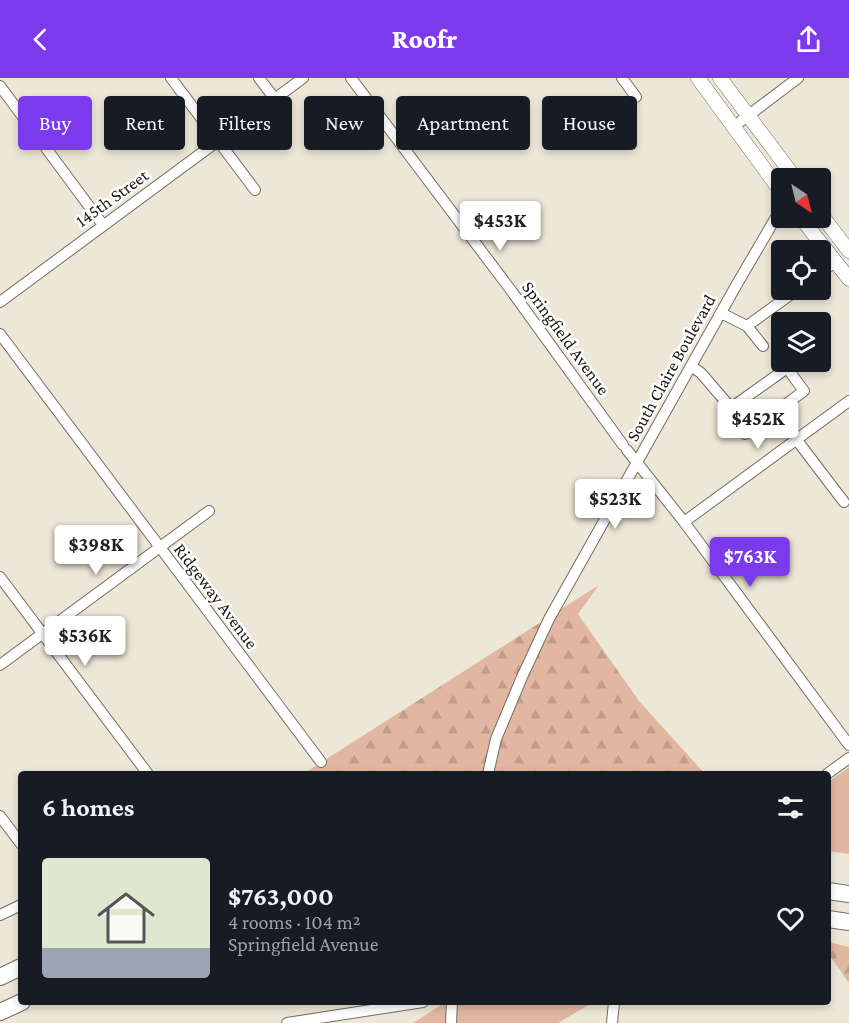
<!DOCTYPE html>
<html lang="en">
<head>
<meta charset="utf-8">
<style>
  body { margin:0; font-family:"Crimson Pro",serif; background:#242831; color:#f1f3f6; height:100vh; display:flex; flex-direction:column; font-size:22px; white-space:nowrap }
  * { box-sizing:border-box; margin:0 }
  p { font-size:20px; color:#9ea1a6 }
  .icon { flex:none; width:33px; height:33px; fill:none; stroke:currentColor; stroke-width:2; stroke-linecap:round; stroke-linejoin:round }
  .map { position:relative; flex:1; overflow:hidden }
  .details { position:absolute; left:18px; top:693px; width:813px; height:234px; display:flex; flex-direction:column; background:#171b24; border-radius:6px; box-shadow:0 3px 9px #0003 }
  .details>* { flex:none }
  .hud { position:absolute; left:18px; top:18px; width:813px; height:54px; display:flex; gap:12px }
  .needle { width:39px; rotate:145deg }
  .controls { position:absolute; left:771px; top:90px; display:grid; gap:12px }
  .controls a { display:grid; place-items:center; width:60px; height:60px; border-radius:6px; background:#171b24; box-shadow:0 3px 9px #0003; font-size:30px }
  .price { position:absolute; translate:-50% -51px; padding:0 14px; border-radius:6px; background:#fff; color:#222; font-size:20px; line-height:39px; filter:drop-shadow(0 2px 3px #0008) }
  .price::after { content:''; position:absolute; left:50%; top:36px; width:18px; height:14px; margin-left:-9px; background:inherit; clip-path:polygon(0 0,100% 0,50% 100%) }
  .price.active { background:#7c3aed; color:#fff }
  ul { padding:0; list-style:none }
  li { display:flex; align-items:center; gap:18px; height:150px; padding:0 24px }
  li+li { border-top:2px solid #363941 }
  li span { display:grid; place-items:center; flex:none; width:168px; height:120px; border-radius:6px; color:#555 }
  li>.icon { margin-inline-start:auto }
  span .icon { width:72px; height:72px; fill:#fffc; stroke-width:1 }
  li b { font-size:26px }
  h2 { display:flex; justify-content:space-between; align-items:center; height:72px; padding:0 24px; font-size:26px }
  .chip { padding:0 21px; border-radius:6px; background:#171b24; box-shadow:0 3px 9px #0003; font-size:21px; line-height:54px }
  .chip.active { background:#7c3aed; color:#fff }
  header { display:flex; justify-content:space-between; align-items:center; height:78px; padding:0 24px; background:#7c3aed; color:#fff; font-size:27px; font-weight:800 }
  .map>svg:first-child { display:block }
  .green { fill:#e2b7a1 }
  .forest { fill:url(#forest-firs) }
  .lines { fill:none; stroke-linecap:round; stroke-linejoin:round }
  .minor-casing { stroke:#736e61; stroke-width:12 }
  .major-casing { stroke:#736e61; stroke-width:15 }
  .highway-casing { stroke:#736e61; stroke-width:18 }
  .minor { stroke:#fff; stroke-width:10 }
  .major { stroke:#fff; stroke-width:14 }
  .highway { stroke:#fff; stroke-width:16 }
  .labels { text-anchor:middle; stroke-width:5; stroke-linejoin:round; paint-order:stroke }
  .street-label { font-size:18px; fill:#1c1a15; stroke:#fff }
</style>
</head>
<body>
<header><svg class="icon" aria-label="back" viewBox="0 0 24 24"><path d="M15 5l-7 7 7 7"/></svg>Roofr<svg class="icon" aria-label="share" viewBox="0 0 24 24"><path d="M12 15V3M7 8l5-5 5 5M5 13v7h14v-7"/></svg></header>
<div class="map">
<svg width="849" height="945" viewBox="0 0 849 945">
  <defs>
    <pattern id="forest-firs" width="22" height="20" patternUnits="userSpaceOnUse" patternTransform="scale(1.5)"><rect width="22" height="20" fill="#e2b7a1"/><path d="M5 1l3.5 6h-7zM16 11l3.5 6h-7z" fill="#c19d8a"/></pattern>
  </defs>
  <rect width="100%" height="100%" fill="#ede7d8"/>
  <path class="green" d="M849,689v87l-21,-3v-69z
    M446,924h148l-36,21h-145z"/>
  <path class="forest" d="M599,507l-21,29 61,87 66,73h-402z
    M828,864l21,5v36l-21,-30z"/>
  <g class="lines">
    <g class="minor-casing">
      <path id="minor" d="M171,0l84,112
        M259,0l16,21
        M351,0l159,211 113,156
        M622,0l14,19
        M0,8l103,139
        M733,49l65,-49
        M820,194l16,-10
        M0,224l303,-224
        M721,235l26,13 50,-36
        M747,248l16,20
        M0,256l321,428
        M691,288l10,7 30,35 1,8 13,18 59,-43 -17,-23 -56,40
        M796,361l48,63
        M627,372l57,72 165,223
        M684,444l165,-121
        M0,499l148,197
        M0,587l209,-154
        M488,696l8,-35 26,-62 27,-58 188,-335 45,-77
        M827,696l22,-16
        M0,738l21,28
        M0,837l21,-10
        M287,945l136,-21
        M451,945l1,-21
        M612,945l2,-21"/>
    </g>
    <g class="major-casing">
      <path id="major" d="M698,0l84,115
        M720,0l75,100
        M820,135l29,38
        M801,140l48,61"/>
    </g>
    <g class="highway-casing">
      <path id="highway" d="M828,813l21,3
        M828,841l21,3
        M0,899l21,-10
        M0,934l22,-10"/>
    </g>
    <use href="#minor" class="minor"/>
    <use href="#major" class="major"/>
    <use href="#highway" class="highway"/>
  </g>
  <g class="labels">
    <g class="street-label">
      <text transform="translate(112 120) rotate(-36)" y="6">145th Street</text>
      <text transform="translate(566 260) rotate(54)" y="6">Springfield Avenue</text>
      <text transform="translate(671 290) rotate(-61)" y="6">South Claire Boulevard</text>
      <text transform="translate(216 518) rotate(53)" y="6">Ridgeway Avenue</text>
    </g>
  </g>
</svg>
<div class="controls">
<a><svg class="needle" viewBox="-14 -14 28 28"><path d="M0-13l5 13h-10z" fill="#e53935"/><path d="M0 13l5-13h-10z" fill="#9ea1a6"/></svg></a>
<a><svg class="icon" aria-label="locate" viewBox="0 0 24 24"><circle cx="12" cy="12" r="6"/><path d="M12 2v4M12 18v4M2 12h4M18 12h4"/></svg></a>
<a><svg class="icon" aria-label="layers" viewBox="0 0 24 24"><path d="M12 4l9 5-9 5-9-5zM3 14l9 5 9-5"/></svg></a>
</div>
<b class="price" style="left:500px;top:174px">$453K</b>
<b class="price" style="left:758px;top:372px">$452K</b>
<b class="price" style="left:615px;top:452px">$523K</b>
<b class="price" style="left:96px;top:498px">$398K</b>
<b class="price active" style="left:750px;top:510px">$763K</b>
<b class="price" style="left:85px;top:589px">$536K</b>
<div class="hud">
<a class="chip active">Buy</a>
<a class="chip">Rent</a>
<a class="chip">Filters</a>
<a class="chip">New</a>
<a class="chip">Apartment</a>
<a class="chip">House</a>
</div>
<section class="details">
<h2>6 homes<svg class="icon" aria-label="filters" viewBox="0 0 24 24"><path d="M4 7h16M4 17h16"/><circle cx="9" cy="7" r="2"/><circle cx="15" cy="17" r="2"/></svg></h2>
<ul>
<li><span style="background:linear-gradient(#dfe7d0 75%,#9aa5b1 0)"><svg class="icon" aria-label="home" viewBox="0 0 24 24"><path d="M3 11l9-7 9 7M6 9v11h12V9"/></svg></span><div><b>$763,000</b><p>4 rooms · 104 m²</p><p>Springfield Avenue</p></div><svg class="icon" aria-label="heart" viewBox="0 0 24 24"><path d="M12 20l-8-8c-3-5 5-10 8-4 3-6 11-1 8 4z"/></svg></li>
</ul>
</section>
</div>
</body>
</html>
